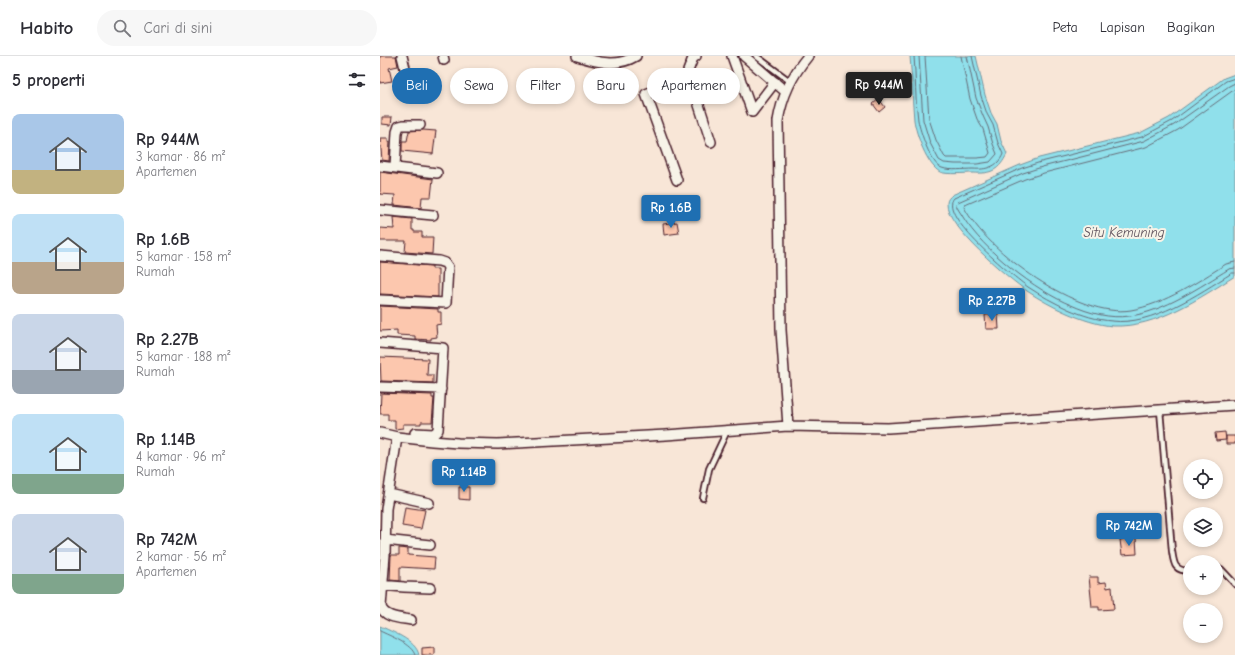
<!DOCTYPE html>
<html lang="id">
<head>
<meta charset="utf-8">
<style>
  body { margin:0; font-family:"Comic Neue",sans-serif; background:#f7f7f7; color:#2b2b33; height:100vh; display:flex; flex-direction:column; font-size:15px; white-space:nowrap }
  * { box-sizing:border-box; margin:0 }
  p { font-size:13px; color:#7c7c81 }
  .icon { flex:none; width:22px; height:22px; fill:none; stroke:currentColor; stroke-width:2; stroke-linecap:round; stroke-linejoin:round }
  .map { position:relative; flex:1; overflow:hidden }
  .drawer { display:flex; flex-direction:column; background:#fff; width:380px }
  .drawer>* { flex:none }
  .banner { position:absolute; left:12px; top:12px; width:380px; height:36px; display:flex; gap:8px }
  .controls { position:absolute; left:803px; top:403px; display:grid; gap:8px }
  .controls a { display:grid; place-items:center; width:40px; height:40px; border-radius:50%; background:#fff; box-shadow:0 2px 6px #0003; font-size:20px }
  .price { position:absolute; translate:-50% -34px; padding:0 9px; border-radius:4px; background:#1f6fb2; color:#fff; font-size:13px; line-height:26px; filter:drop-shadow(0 1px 2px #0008) }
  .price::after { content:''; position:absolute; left:50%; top:24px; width:12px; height:9px; margin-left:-6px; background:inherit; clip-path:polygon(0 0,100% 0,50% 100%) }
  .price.on { background:#222; color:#fff }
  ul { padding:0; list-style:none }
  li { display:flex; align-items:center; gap:12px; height:100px; padding:0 12px }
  li span { display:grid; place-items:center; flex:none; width:112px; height:80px; border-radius:8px; color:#555 }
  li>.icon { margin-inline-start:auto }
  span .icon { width:48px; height:48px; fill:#fffc; stroke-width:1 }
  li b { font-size:17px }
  h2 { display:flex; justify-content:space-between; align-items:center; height:48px; padding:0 12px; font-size:17px }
  .pill { padding:0 14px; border-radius:18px; background:#fff; box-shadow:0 2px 6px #0003; font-size:14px; line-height:36px }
  .pill.on { background:#1f6fb2; color:#fff }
  header { display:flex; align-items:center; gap:24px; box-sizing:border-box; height:56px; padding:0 20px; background:#fff; border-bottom:1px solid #e1e1e2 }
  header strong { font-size:19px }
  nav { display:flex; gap:22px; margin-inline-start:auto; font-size:14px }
  .search { width:280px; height:36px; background:#f7f7f7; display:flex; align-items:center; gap:10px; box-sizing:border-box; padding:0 14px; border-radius:22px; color:#7c7c81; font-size:15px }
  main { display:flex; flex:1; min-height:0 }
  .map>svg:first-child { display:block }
  .water { fill:#90e0eb; stroke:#74939e }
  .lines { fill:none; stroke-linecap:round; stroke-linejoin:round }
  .shore { stroke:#666c78; stroke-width:1 }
  .building { fill:#fcc7ae; stroke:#4a1f2b }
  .service-casing { stroke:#4a1f2b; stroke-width:8 }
  .minor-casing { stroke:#4a1f2b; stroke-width:12 }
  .service { stroke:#f7f3e8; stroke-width:4.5 }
  .minor { stroke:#f7f3e8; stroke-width:9 }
  .labels { text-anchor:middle; stroke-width:4; stroke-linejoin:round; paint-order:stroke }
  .water-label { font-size:13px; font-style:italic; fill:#5c4f5b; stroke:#f7f3e8 }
</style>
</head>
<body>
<header>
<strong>Habito</strong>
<div class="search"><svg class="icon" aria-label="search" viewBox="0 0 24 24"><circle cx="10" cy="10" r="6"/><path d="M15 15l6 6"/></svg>Cari di sini</div>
<nav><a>Peta</a><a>Lapisan</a><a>Bagikan</a></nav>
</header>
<main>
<section class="drawer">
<h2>5 properti<svg class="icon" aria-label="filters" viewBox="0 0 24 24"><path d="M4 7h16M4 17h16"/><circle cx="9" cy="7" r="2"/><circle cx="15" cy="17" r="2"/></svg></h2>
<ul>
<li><span style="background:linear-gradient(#a9c7e8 70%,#c2b280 0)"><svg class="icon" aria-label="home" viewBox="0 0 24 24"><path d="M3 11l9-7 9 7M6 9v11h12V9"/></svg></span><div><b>Rp 944M</b><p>3 kamar · 86 m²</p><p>Apartemen</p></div></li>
<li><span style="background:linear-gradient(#bfe0f5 60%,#b9a48a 0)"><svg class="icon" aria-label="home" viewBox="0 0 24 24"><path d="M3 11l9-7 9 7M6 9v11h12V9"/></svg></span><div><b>Rp 1.6B</b><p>5 kamar · 158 m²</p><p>Rumah</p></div></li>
<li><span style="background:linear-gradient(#c9d6e8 70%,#9aa5b1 0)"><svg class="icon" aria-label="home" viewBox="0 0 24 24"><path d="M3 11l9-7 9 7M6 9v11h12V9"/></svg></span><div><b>Rp 2.27B</b><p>5 kamar · 188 m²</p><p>Rumah</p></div></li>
<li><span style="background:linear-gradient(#bfe0f5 75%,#7fa58c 0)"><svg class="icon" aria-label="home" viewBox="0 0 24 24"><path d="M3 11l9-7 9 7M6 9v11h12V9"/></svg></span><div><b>Rp 1.14B</b><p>4 kamar · 96 m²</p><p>Rumah</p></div></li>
<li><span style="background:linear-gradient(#c9d6e8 75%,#7fa58c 0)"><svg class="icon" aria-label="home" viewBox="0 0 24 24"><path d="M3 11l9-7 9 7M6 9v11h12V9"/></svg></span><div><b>Rp 742M</b><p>2 kamar · 56 m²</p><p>Apartemen</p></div></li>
</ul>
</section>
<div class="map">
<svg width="855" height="599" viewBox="0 0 855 599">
  <rect width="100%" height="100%" fill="#f8e6d7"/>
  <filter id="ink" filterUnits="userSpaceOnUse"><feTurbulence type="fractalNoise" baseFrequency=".025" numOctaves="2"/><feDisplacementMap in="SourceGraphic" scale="8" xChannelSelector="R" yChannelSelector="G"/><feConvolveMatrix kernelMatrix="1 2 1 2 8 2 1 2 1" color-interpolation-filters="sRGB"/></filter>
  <g filter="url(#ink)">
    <path class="water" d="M530,0h66l9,39 6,18 6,11 4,17 6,13c-8,16 -15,20 -34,19 -8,0 -26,2 -33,-1 -13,-7 -24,-38 -26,-52 -2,-21 -2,-43 -4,-64z
      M855,18v202c-35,22 -79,52 -122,50 -15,-1 -32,-7 -46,-13 -14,-6 -28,-14 -40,-22 -18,-12 -82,-66 -80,-88 0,-4 3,-6 5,-8l68,-30 19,-7 101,-25 29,-15 55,-40z
      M0,570c12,6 36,14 39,29h-39z"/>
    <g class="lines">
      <path class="shore" d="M534,0c2,21 1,44 4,64 2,11 13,45 24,48 8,3 23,1 31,1 13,1 25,-2 30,-15l-5,-11 -5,-18 -6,-11 -6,-18 -9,-40
        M539,0l4,64 7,23 9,17 5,3 11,1h22l13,-2 7,-8 -4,-10 -5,-17 -5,-11 -7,-18 -9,-42
        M545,0l4,63 7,21 8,16 2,2h31l10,-1 3,-4 -7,-24 -6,-10 -7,-20 -9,-43
        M855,22l-9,3 -54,40 -30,16 -101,25 -19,6 -68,30c-17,17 60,79 74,89 12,8 27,16 40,22 14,6 29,11 44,12 40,5 86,-27 120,-48h3
        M855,27l-6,3 -55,39 -30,16 -102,26 -19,6 -65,29 -2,2c1,5 5,9 7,13 20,33 73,74 108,88 18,8 39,14 59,11 33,-4 71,-30 99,-47l6,-1
        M855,33l-57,41 -32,17 -102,26 -19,6 -60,26 -1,2c23,45 115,112 167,103 34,-6 66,-28 95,-46l9,-2
        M0,575c10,5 32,13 35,24"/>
    </g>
    <path class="building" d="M0,0h16l2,10 -9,2 3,13 -12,2z
      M44,31l1,8 -9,1 -2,-7z
      M499,43l6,8 -6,5 -6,-8z
      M2,61h10l-1,8 -9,-1z
      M43,74l13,1 -3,23 -31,-3v-10h5l2,-10z
      M0,82h8v4l2,-1 -1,20 -7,-1z
      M0,116l53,7 -2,18h-9l-1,11 -27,-3 1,-10 -15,-1z
      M13,161l19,2v11h2v2h8v5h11l-1,17 -27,-2 1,-11h-26v-13l14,1z
      M297,166l2,11 -15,2 -1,-11z
      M0,206l52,4v3h6v28l-58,-3z
      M0,250l58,3v3h3v12l-5,1 1,12 -6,1v2l-16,-1v-3l-18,-1v-5l-17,1z
      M618,258l1,15h-13l-1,-14z
      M0,301l48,2 -1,16h6v8l-52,-2z
      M1,337l51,2v3h2l-2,24h-11v2h-18v4l-8,1v-9h-7v-6h-8z
      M845,376l1,8 -10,1 -1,-8z
      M846,380h9v8h-9z
      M79,431h10v13l-10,-1z
      M25,451l20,3 -4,19 -19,-3z
      M756,482l1,16 -15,1 -2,-15z
      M19,492l9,1v6l27,2 -1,12 -34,-2v14l-10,-1 1,-25h8z
      M709,521h9v6l8,-1 1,6 5,-1 2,22 -15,1v-3h-7z
      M54,591v8h-12v-7z"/>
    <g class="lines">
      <g class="service-casing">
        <path id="service" d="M376,0l35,26
          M780,354l12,141c2,13 2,20 18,20
          M323,442l6,-29 18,-38
          M836,512l5,1 14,15"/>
      </g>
      <g class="minor-casing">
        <path id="minor" d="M22,0l3,12
          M63,0l1,4
          M197,0c20,6 39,12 59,0
          M316,0l-3,2 -5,13 23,71
          M352,0l20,56 23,-30
          M364,0l42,36
          M0,110l57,7
          M15,111l2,-35 2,-6 4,-1h17
          M297,124l-31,-86 43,-18
          M0,154l53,5
          M0,200l59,5 6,2 3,4 -2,36 -66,-3
          M0,287l63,5 -5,82 -4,4 -19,-1
          M0,331l61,2
          M408,370l-7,-96 -3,-209c4,-24 14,-46 30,-65
          M0,377l17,4 35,4 26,2 40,1 168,-9 122,-9 100,2 347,-23
          M17,381l-11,72 -1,46 -4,52c4,11 19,11 30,13
          M9,438l40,9
          M5,484l45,5
          M0,529l24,2 26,1"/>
      </g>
      <use href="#service" class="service"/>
      <use href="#minor" class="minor"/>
    </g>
  </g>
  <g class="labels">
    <g class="water-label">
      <text x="744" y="181">Situ Kemuning</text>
    </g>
  </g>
</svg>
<div class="controls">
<a><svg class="icon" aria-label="locate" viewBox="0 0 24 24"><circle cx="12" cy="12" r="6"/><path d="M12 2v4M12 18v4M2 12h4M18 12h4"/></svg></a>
<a><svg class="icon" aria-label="layers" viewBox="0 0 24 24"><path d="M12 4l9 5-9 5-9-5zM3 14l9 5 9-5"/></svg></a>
<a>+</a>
<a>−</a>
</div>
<b class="price on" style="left:499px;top:50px">Rp 944M</b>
<b class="price" style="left:291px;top:173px">Rp 1.6B</b>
<b class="price" style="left:612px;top:266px">Rp 2.27B</b>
<b class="price" style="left:84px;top:437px">Rp 1.14B</b>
<b class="price" style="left:749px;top:491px">Rp 742M</b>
<div class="banner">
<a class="pill on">Beli</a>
<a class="pill">Sewa</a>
<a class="pill">Filter</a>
<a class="pill">Baru</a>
<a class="pill">Apartemen</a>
</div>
</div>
</main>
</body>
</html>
